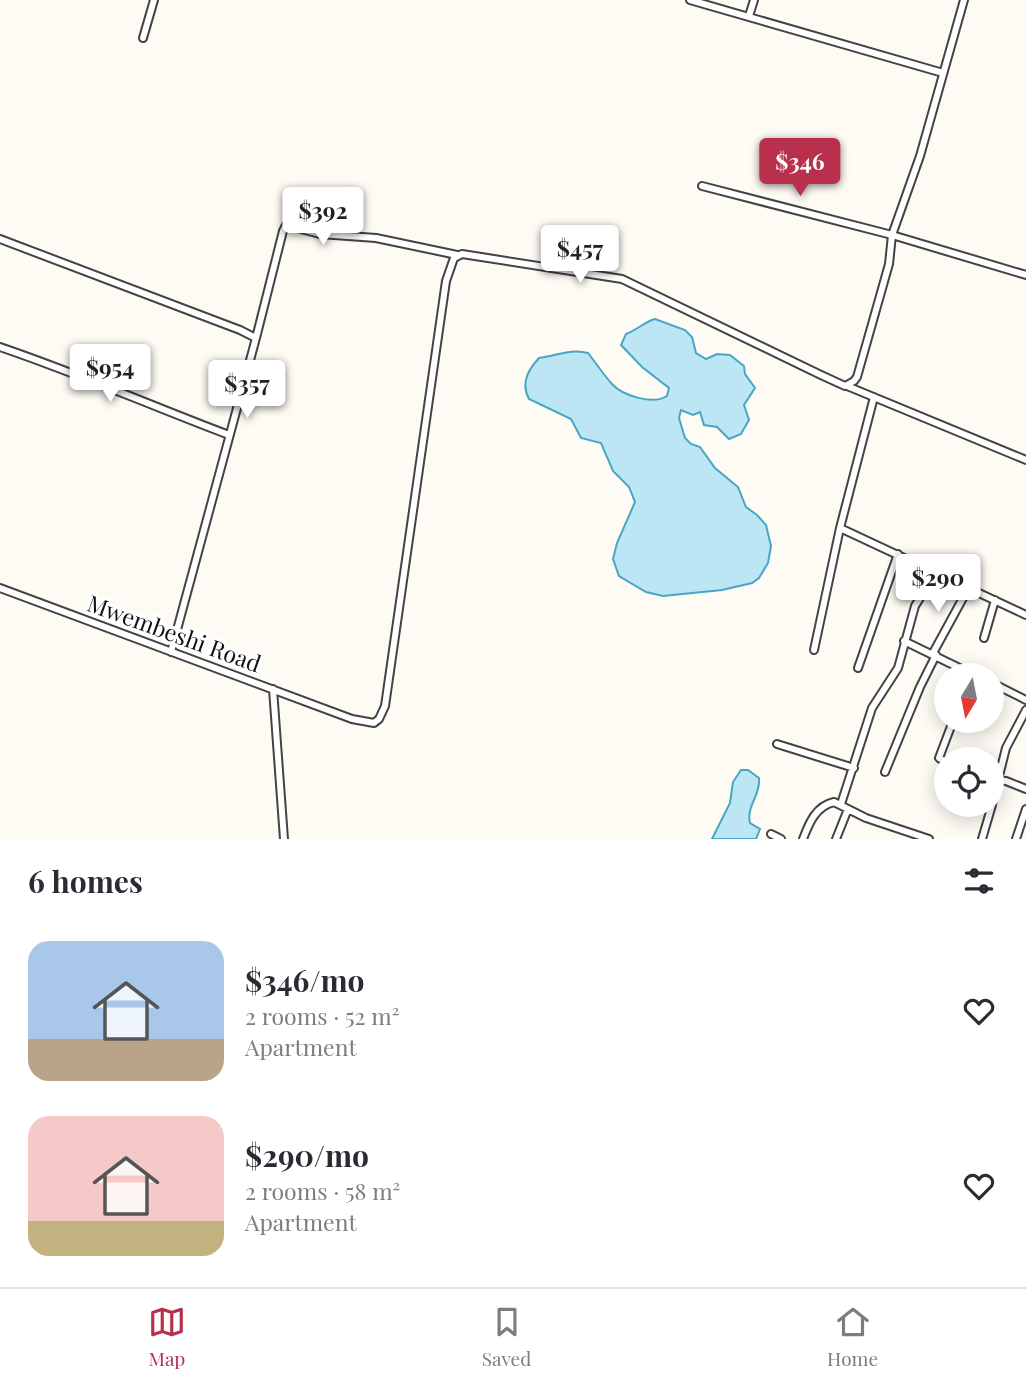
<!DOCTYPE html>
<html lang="en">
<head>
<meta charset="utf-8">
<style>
  body { margin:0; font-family:"Playfair Display",serif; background:#f7f7f7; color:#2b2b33; height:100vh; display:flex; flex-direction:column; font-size:26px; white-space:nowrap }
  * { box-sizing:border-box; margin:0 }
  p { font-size:23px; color:#7c7c81 }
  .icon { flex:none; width:38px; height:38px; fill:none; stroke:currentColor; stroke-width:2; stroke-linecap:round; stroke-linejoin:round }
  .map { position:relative; height:839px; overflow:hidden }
  .side { display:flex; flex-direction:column; background:#fff; flex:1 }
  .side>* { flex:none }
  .needle { width:46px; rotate:190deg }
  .fabs { position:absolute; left:934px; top:663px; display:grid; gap:14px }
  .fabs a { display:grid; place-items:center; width:70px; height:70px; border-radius:50%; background:#fff; box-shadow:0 4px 18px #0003; font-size:35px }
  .price { position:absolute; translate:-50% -60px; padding:0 16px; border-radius:7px; background:#fff; color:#222; font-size:23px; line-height:46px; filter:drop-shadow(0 2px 4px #0008) }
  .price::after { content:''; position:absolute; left:50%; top:42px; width:21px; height:16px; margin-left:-10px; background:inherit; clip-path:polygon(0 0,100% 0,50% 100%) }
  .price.on { background:#b8304b; color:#fff }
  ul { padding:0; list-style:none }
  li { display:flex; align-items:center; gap:21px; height:175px; padding:0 28px }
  li span { display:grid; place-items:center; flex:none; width:196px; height:140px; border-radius:21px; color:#555 }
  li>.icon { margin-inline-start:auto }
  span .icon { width:84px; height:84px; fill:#fffc; stroke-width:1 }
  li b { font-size:30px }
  h2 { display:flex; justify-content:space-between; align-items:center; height:84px; padding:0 28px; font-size:30px }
  .tabs { display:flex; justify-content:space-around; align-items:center; height:98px; border-top:2px solid #e1e1e2; background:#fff; font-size:19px; color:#7c7c81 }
  .tabs a { display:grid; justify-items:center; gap:4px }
  .tabs .on { color:#b8304b }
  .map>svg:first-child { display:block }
  .water { fill:#bce6f3; stroke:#48a6c5; stroke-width:2 }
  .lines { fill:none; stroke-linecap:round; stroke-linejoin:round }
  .minor-casing { stroke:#434343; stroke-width:10 }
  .minor { stroke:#fff; stroke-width:6 }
  .labels { text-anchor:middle; stroke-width:7; stroke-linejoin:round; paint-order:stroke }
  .street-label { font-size:23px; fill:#101010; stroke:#fff }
</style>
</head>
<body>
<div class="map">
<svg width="1026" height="839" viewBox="0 0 1026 839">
  <rect width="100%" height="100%" fill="#fefbf4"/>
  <path class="water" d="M655,319l30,11 7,7 4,16 10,6 11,-5 13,1 14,11 1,8 10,14 -11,17 5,15 -8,14 -12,5 -12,-12 -13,-2 -4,-13 -7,3 -12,-5 -2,8 6,20 6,6 9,3 15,21 23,19 8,20 11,8 9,10 5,21 -3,17 -9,15 -7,5 -30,7 -59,6 -17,-4 -27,-16 -6,-17 4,-16 18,-41 -6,-15 -16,-16 -12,-28 -20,-5 -10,-19 -42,-20c-8,-15 -2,-28 10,-41 17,-2 32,-10 49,-5 8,10 15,21 24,31 11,12 41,21 55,12l2,-8 -27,-21 -21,-22 5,-11c11,-4 18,-12 29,-15z
    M741,770h7l11,8c2,17 -13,28 -9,45l10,6 -4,10h-44l18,-36 3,-21z"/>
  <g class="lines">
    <g class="minor-casing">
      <path id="minor" d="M690,0l253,73
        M749,16l5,-16
        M143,38l11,-38
        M702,186l190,49 134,40
        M0,239l240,91 16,8 -85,314
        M256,338l27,-107 3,-6 34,9 56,4 81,17
        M0,347c77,26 152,59 229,88
        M847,386l179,74
        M840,528l186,87
        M0,588l352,131 22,4 5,-4 6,-13 61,-425 8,-23 8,-4 160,25 199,96 24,11 9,-5 3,-4 32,-113 3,-29 28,-79 44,-156
        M984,638l11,-38
        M904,641l72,35
        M814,650l26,-122 34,-131
        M933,653l36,-66
        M858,668l40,-114
        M992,683l34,17
        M273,689l11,150
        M777,744l77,24
        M947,763l-8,-5 14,-37
        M885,772l35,-85 16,-32
        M992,780l14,1 20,8
        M841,804l31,-96 26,-40 17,-62 21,-34
        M992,804l14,-56 20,-38
        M771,834l10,5
        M803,839c6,-16 13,-33 31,-37l32,16 63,21
        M836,839l12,-30
        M982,839l10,-34
        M1016,839l10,-30"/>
    </g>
    <use href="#minor" class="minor"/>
  </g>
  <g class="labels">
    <g class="street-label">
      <text transform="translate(174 634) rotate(20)" y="8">Mwembeshi Road</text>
    </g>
  </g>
</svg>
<div class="fabs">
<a><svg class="needle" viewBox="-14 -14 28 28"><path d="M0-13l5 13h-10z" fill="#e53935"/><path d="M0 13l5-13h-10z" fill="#7c7c81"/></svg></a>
<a><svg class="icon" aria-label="locate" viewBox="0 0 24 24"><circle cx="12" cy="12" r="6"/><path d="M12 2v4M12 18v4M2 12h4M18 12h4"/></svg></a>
</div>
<b class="price on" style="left:800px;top:198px">$346</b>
<b class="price" style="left:323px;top:247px">$392</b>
<b class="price" style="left:580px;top:285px">$457</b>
<b class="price" style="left:110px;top:404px">$954</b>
<b class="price" style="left:247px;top:420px">$357</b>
<b class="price" style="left:938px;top:614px">$290</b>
</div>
<section class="side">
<h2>6 homes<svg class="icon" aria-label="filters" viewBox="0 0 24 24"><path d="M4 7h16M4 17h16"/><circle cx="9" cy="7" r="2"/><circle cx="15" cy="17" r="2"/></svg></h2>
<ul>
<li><span style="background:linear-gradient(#a9c7e8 70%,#b9a48a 0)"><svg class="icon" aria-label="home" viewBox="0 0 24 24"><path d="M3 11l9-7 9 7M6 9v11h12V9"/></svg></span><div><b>$346/mo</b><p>2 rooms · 52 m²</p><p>Apartment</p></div><svg class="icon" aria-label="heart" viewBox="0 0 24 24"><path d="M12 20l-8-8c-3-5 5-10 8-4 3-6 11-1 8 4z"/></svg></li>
<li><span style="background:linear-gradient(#f6c9c9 75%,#c2b280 0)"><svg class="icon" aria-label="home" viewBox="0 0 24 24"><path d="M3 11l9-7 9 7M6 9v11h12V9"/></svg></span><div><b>$290/mo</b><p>2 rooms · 58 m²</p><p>Apartment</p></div><svg class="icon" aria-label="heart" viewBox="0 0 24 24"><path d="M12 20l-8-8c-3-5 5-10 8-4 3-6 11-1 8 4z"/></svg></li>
</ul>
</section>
<nav class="tabs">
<a class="on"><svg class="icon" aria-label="map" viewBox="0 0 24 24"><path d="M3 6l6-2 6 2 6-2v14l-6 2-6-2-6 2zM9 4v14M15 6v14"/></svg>Map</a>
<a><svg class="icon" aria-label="saved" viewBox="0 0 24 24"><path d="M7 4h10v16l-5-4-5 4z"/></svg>Saved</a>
<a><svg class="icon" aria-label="home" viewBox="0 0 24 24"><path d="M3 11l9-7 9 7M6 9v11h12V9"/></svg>Home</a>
</nav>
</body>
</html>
